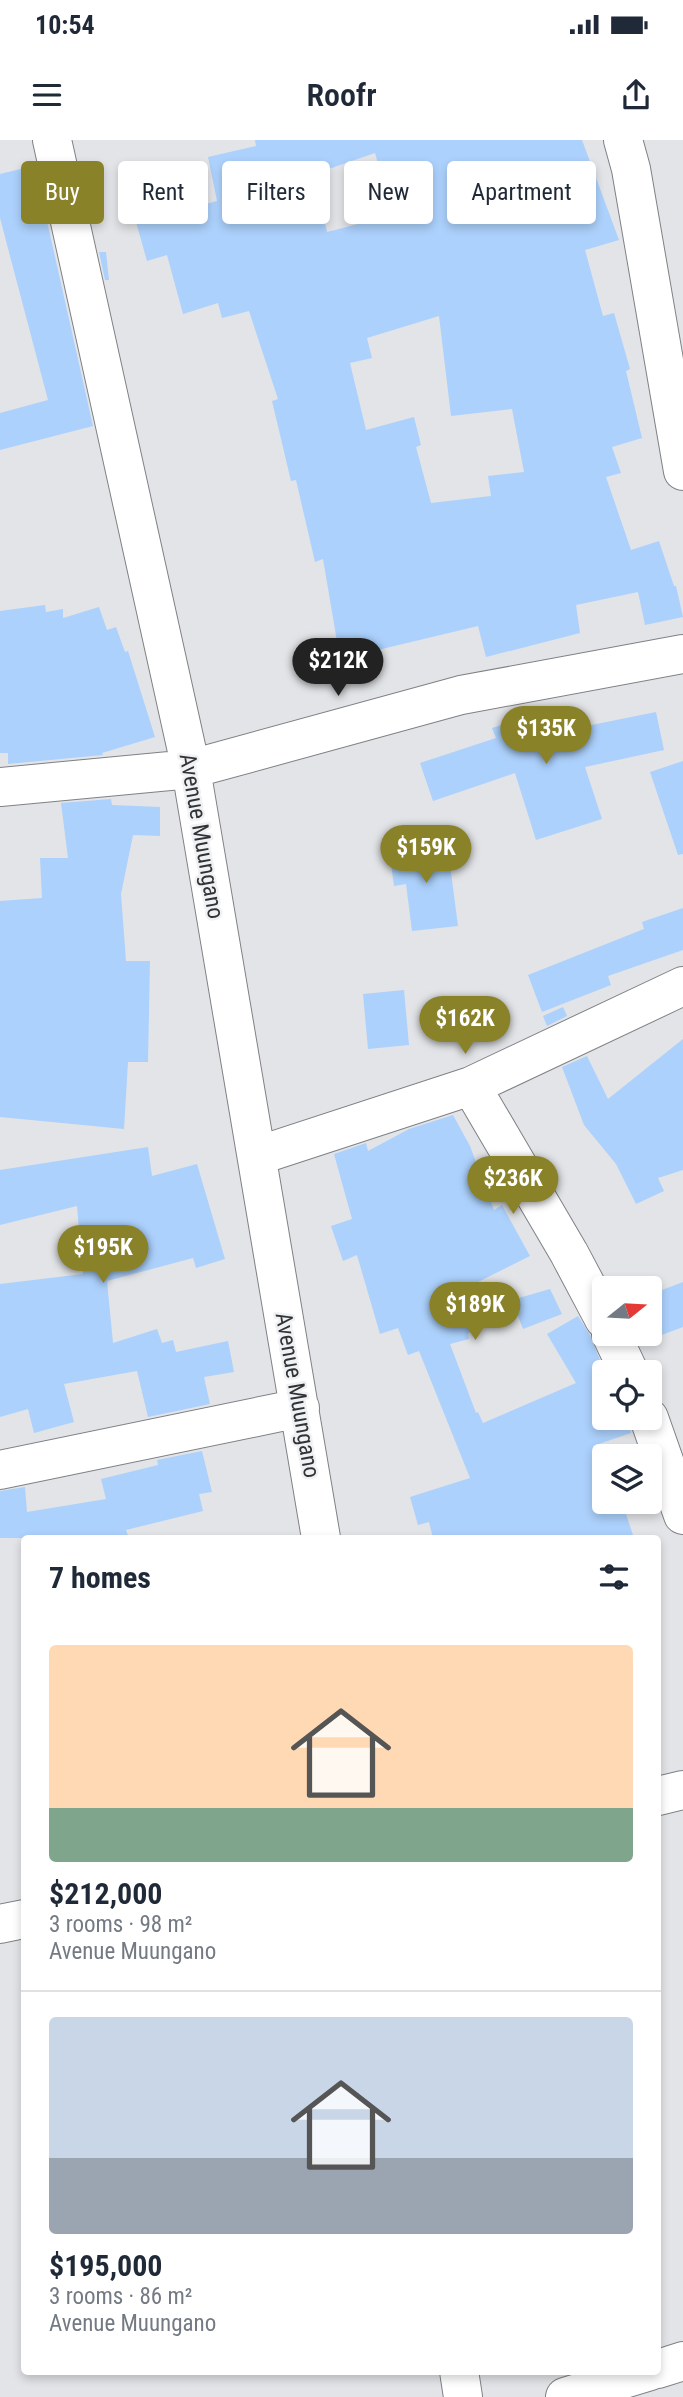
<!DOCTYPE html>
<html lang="en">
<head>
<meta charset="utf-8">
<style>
  body { margin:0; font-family:"Roboto Condensed",sans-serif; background:#f6f6f7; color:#1f2937; height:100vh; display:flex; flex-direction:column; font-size:26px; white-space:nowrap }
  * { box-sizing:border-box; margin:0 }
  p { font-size:23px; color:#747a83 }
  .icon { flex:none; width:38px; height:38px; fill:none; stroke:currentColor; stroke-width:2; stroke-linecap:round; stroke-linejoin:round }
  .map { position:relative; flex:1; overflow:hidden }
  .panel { position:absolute; left:21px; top:1395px; width:640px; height:840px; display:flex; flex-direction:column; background:#fff; border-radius:7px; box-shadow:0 4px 10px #0003 }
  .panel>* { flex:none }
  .guide { position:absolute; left:21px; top:21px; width:642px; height:63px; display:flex; gap:14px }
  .needle { width:46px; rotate:72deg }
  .tools { position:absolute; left:592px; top:1136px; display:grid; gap:14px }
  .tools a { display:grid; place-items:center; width:70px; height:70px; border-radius:7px; background:#fff; box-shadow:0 4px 10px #0003; font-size:35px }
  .price { position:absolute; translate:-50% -60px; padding:0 16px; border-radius:24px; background:#8a8229; color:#fff; font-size:23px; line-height:46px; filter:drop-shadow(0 2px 4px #0008) }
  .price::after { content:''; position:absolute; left:50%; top:42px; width:21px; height:16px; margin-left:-10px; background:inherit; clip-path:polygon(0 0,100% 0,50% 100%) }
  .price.selected { background:#222; color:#fff }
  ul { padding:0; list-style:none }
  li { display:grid; align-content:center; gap:14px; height:371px; padding:0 28px }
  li+li { border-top:2px solid #e0e1e3 }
  li span { display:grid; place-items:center; height:217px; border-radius:7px; color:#555 }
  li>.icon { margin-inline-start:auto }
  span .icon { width:126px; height:126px; fill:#fffc; stroke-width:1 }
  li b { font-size:30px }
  h2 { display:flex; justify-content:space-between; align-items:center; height:84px; padding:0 28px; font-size:30px }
  .tag { padding:0 24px; border-radius:7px; background:#fff; box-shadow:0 4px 10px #0003; font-size:24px; line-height:63px }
  .tag.selected { background:#8a8229; color:#fff }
  .status { display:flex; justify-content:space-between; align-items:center; height:49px; padding:0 35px; background:#fff; direction:ltr }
  .status svg { height:19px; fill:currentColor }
  header { display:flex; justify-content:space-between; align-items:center; height:91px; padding:0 28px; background:#fff; font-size:32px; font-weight:600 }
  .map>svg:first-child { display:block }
  .building { fill:#acd1fc; fill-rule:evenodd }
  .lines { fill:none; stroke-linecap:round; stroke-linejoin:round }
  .minor-casing { stroke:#7f8184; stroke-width:40 }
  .minor { stroke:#fff; stroke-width:38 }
  .labels { text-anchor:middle; stroke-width:5; stroke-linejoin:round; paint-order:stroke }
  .street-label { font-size:23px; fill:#313233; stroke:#eff1f4 }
</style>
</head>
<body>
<div class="status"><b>10:54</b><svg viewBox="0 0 49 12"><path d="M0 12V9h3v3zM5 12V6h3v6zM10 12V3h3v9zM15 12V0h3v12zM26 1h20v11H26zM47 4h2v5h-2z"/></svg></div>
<header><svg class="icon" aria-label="menu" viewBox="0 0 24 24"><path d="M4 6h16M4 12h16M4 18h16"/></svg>Roofr<svg class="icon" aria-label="share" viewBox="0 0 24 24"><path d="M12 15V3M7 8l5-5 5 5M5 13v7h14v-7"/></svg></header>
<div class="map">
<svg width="683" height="2257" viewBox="0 0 683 2257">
  <rect width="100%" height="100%" fill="#e2e4e7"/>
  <path class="building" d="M255,0h327l37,100 -34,10 18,66 11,-3 16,56 -4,2 16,67 -30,9 9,26 -15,4 25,73 28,-9 15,45h2l7,31 -38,8 -7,-33 -62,13 4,28 -94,24 -8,-31 -138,33 -17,-100 -8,3 -19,-82 -5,1 -19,-80 6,-2 -29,-88 -27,7 -4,-15 -35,11 -16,-59 -20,6 -11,-39 81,-21 -9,-44 48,-11zM375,13l18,62 -66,17 -13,-58zM439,176l12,100 61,-7 12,63 -36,4 3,20 -60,7 -15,-56 5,-2 -7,-28 -48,13 -16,-67 22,-5 -5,-20z
    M33,26l16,64 44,196 -93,24v-37l48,-13 -48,-182v-44z
    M99,112h7l3,28h-4z
    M45,465l1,7 17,-3v9l36,-11 8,23 9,-3 9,25 3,-1 27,86 -53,16 1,2 -95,9v-11h-8v-142z
    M656,572l8,38 -79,17 17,52 -66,21 -21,-67 -82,28 -13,-38 76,-25 -4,-10 43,-14 7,21z
    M683,621v93l-5,1 -28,-83z
    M111,659l1,6 48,2v29l-27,-1 -12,59 5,67h24l-2,101h-20l-4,67 -124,-12v-216l42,-3 -2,-40h28l-7,-55z
    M447,702l11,84 -46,5 -6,-47 -12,2 -5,-36z
    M683,768v42l-75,26 3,9 -69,27 -14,-37 116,-46 -2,-7z
    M404,850l5,55 -41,4 -5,-55z
    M563,867l4,9 -20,10 -4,-10z
    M683,899v131l-25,8 6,13 -28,13 -20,-40 -32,-39 -22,-58 25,-11 21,43z
    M453,975l17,31 24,64 8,-5 28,51 -72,36 15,40 -5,1 1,6 -19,5 26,69 2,-1 5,11 93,-40 -29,-49 31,-18 12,19 14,35v48h24l3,15 -38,13 11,33v23h18l12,36h-201l-4,-16 -11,3 -8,-28 60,-19 -51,-127 -11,4 -10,-27 -18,6 -23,-79 -14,6 -12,-35 21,-7 -18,-65 32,-11 2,8 41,-22z
    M148,1007l4,29 45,-12 28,95 -29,9 -3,-10 -86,23 6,62 44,-14 5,14 11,-3 3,12 52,-11 6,31 -30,5 6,27 -62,13 -11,-46 -73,13 10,38 -40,11 -6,-24 -28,8v-133l83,-10 -6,-68 -77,19v-55z
    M683,1142v45l-24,9 -10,-27v-14z
    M550,1149l12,25 -39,15 -11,-29z
    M202,1311l10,41 -13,2 4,17 -77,19 3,8h-129v-47l25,-4 2,25 79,-13 -5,-20 57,-14 -1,-5z"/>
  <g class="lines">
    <g class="minor-casing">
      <path id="minor" d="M52,0l139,629 130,769
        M623,0l8,29 52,302
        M0,647l191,-18 270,-74 222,-41
        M471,946l98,167 35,66
        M257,1016l214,-70 212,-100
        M611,1194l18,38
        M649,1278l34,97
        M0,1330l300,-62
        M658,1656l25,-6
        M0,1784l24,-5
        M658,2229l25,-8
        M459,2231l4,26
        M565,2257l85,-26"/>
    </g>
    <use href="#minor" class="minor"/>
  </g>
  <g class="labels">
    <g class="street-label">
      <text transform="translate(202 696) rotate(80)" y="8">Avenue Muungano</text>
      <text transform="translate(298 1255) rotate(80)" y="8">Avenue Muungano</text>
    </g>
  </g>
</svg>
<div class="tools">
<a><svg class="needle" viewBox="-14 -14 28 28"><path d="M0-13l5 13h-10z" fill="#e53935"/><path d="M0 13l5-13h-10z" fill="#747a83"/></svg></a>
<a><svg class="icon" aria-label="locate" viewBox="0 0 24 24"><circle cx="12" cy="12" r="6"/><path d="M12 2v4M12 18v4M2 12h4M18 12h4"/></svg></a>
<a><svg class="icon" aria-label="layers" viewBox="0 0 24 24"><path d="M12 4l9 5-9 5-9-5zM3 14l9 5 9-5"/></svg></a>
</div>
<b class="price selected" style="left:338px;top:558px">$212K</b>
<b class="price" style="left:546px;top:626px">$135K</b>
<b class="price" style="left:426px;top:745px">$159K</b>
<b class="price" style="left:465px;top:916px">$162K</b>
<b class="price" style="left:513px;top:1076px">$236K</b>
<b class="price" style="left:103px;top:1145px">$195K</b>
<b class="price" style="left:475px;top:1202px">$189K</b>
<div class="guide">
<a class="tag selected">Buy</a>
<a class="tag">Rent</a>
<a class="tag">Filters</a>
<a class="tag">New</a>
<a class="tag">Apartment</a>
</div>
<section class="panel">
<h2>7 homes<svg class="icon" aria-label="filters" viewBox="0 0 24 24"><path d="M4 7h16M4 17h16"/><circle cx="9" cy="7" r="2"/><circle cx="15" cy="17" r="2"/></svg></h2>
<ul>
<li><span style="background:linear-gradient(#ffd9b3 75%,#7fa58c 0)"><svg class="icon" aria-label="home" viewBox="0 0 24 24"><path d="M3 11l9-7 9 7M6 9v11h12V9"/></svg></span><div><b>$212,000</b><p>3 rooms · 98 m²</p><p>Avenue Muungano</p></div></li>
<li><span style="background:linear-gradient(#c9d6e8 65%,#9aa5b1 0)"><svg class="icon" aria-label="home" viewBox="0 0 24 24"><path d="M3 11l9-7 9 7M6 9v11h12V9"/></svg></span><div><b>$195,000</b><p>3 rooms · 86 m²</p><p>Avenue Muungano</p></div></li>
</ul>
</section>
</div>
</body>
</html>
